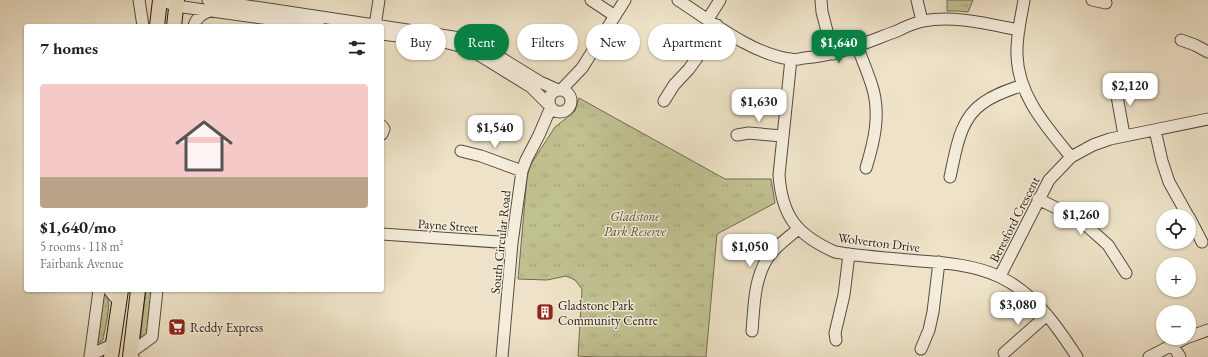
<!DOCTYPE html>
<html lang="en">
<head>
<meta charset="utf-8">
<style>
  body { margin:0; font-family:"EB Garamond",serif; background:#f6f6f6; color:#222; height:100vh; display:flex; flex-direction:column; font-size:15px; white-space:nowrap }
  * { box-sizing:border-box; margin:0 }
  p { font-size:13px; color:#767676 }
  .icon { flex:none; width:22px; height:22px; fill:none; stroke:currentColor; stroke-width:2; stroke-linecap:round; stroke-linejoin:round }
  .map { position:relative; flex:1; overflow:hidden }
  .drawer { position:absolute; left:24px; top:24px; width:360px; height:268px; display:flex; flex-direction:column; background:#fff; border-radius:4px; box-shadow:0 1px 3px #0004 }
  .drawer>* { flex:none }
  .guide { position:absolute; left:396px; top:24px; width:380px; height:36px; display:flex; gap:8px }
  .controls { position:absolute; left:1156px; top:209px; display:grid; gap:8px }
  .controls a { display:grid; place-items:center; width:40px; height:40px; border-radius:50%; background:#fff; box-shadow:0 1px 3px #0004; font-size:20px }
  .price { position:absolute; translate:-50% -34px; padding:0 9px; border-radius:8px; background:#fff; color:#222; font-size:13px; line-height:26px; filter:drop-shadow(0 1px 2px #0008) }
  .price::after { content:''; position:absolute; left:50%; top:24px; width:12px; height:9px; margin-left:-6px; background:inherit; clip-path:polygon(0 0,100% 0,50% 100%) }
  .price.active { background:#0b8043; color:#fff }
  ul { padding:0; list-style:none }
  li { display:grid; align-content:center; gap:8px; height:212px; padding:0 16px }
  li span { display:grid; place-items:center; height:124px; border-radius:4px; color:#555 }
  li>.icon { margin-inline-start:auto }
  span .icon { width:72px; height:72px; fill:#fffc; stroke-width:1 }
  li b { font-size:17px }
  h2 { display:flex; justify-content:space-between; align-items:center; height:48px; padding:0 16px; font-size:17px }
  .pill { padding:0 14px; border-radius:18px; background:#fff; box-shadow:0 1px 3px #0004; font-size:14px; line-height:36px }
  .pill.active { background:#0b8043; color:#fff }
  .map>svg:first-child { display:block }
  .grass { fill:url(#grass-dots); stroke:#726c52 }
  .park { fill:url(#park-tufts); stroke:#726c52 }
  .lines { fill:none; stroke-linecap:round; stroke-linejoin:round }
  .minor-casing { stroke:#564b40; stroke-width:13 }
  .major-casing { stroke:#241812; stroke-width:16 }
  .minor { stroke:#f4eddb; stroke-width:11 }
  .major { stroke:#eee3c8; stroke-width:14 }
  .labels { text-anchor:middle; stroke-width:3; stroke-linejoin:round; paint-order:stroke }
  .park-label { font-size:13px; font-style:italic; fill:#5b533e; stroke:#f4eddb }
  .street-label { font-size:13px; fill:#241812; stroke:#f4eddb }
  .poi-label { font-size:13px; fill:#241812; stroke:#f4eddb; text-anchor:start }
</style>
</head>
<body>
<div class="map">
<svg width="1208" height="357" viewBox="0 0 1208 357">
  <defs>
    <pattern id="grass-dots" width="8" height="8" patternUnits="userSpaceOnUse"><rect width="8" height="8" fill="#c0c191"/><path d="M2 2h.1M6 6h.1" fill="none" stroke="#a5a57c" stroke-width="1.8" stroke-linecap="round"/></pattern>
    <pattern id="park-tufts" width="24" height="20" patternUnits="userSpaceOnUse"><rect width="24" height="20" fill="#c0c191"/><path d="M3 7l-1-3M5 7V3M7 7l1-3M15 17l-1-3M17 17v-4M19 17l1-3" fill="none" stroke="#a5a57c"/></pattern>
  </defs>
  <rect width="100%" height="100%" fill="#eee3c8"/>
  <filter id="stains"><feTurbulence type="fractalNoise" baseFrequency=".005" numOctaves="4"/><feColorMatrix values="0 0 0 0 .2 0 0 0 0 .09 0 0 0 0 .02 0 0 0 .5 -.17"/></filter>
  <radialGradient id="worn" r=".72"><stop offset=".6" stop-color="#630" stop-opacity="0"/><stop offset="1" stop-color="#630" stop-opacity=".3"/></radialGradient>
  <path class="grass" d="M146,290h8l-6,42 -2,4 -6,4z
    M105,293c8,9 0,34 -2,46l-1,2 -4,2 5,-49z"/>
  <path class="park" d="M947,0h26l-5,12 -9,-1h-12z
    M579,98l146,81h46l4,24 -58,31 -11,123h-112l-16,-1 4,-67 -7,-9 -9,-4 -19,4 -29,-1 9,-102 4,-13 24,-37 20,-16z"/>
  <g class="lines">
    <g class="minor-casing">
      <path id="minor" d="M139,0l4,26
        M161,0l15,6 143,20
        M208,0l259,39 13,6 60,37 18,8
        M591,0l24,16
        M678,0c33,21 72,53 111,59 5,1 11,0 15,-1 33,-2 63,-16 93,-27 8,-4 17,-8 26,-10 31,-6 65,3 96,9
        M821,0l1,12 11,42
        M917,0l5,21
        M1024,0c-3,18 -8,37 -7,55 1,41 30,72 54,102
        M1092,0l14,3
        M708,19l12,-19
        M194,26c2,-8 9,-13 16,-15
        M375,26l4,-26
        M382,34c27,4 64,5 89,16l60,37 19,19
        M1181,40l14,5 13,7
        M857,46c5,13 11,27 15,40 9,28 2,56 -6,82
        M791,59l-12,116c3,42 18,60 56,77 28,5 56,6 85,9 27,2 55,4 80,16 34,16 57,49 77,80
        M1113,84l4,12 7,39
        M561,90l21,-22 43,-68
        M549 101a11 11 0 1 1 22 0a11 11 0 1 1-22 0Z
        M664,101l10,-16 15,-16 15,-21 13,-23
        M382,126l2,3 -2,5
        M1155,130l7,31 7,21 19,34
        M737,135l12,-2 33,3
        M461,151l20,5 41,15
        M950,177c6,-26 9,-58 33,-74 12,-9 26,-13 40,-18
        M1038,199l41,20 29,26 18,28
        M1189,217l13,25
        M382,234l130,9
        M1000,276l49,-96 22,-23 22,-12 17,-6 98,-20
        M109,290l10,12
        M752,331c2,-24 2,-51 15,-72 7,-12 21,-21 31,-30
        M1189,337l19,-7
        M836,340l-1,-7 9,-38 5,-41
        M1172,344l8,13
        M921,349l8,-19 4,-18 6,-50
        M1004,353l43,-38
        M90,355l22,-10
        M90,357l9,-67
        M133,357l-3,-4 22,-16 5,-47
        M502,357l10,-114 10,-72 4,-11 13,-25 12,-28
        M1149,357l37,-19"/>
    </g>
    <g class="major-casing">
      <path id="major" d="M157,26l3,-26
        M174,26l3,-26
        M111,357l10,-67
        M130,357l8,-67"/>
    </g>
    <use href="#minor" class="minor"/>
    <use href="#major" class="major"/>
  </g>
  <defs>
    <g id="building-square" transform="scale(0.9)"><rect x="-9" y="-9" width="18" height="18" rx="4" fill="#8f2418" stroke="#f4eddb"/><path d="M-4-6H4V6H1V3H-1V6H-4ZM-2.5-4.3h1.7v1.8h-1.7ZM.8-4.3h1.7v1.8H.8ZM-2.5-1h1.7V.8h-1.7ZM.8-1h1.7V.8H.8Z" fill="#fff"/></g>
    <g id="supermarket-square" transform="scale(0.9)"><rect x="-9" y="-9" width="18" height="18" rx="4" fill="#8f2418" stroke="#f4eddb"/><path d="M-6-5.5h2.5l.6 2H6L4.5 2H-2.5L-4.4-4H-6ZM-1.5 3.2a1.3 1.3 0 1 0 .1 0ZM3 3.2a1.3 1.3 0 1 0 .1 0Z" fill="#fff"/></g>
  </defs>
  <g fill-rule="evenodd">
    <use href="#building-square" x="545" y="312"/>
    <use href="#supermarket-square" x="177" y="327"/>
  </g>
  <g class="labels">
    <g class="park-label">
      <text x="635" y="221">Gladstone<tspan x="635" dy="15">Park Reserve</tspan></text>
    </g>
    <g class="street-label">
      <text transform="translate(1014 219) rotate(-63)" y="5">Beresford Crescent</text>
      <text transform="translate(448 225) rotate(4)" y="5">Payne Street</text>
      <text transform="translate(500 242) rotate(-84)" y="5">South Circular Road</text>
      <text transform="translate(879 242) rotate(7)" y="5">Wolverton Drive</text>
    </g>
    <g class="poi-label">
      <text x="558" y="310">Gladstone Park<tspan x="558" dy="15">Community Centre</tspan></text>
      <text x="190" y="332">Reddy Express</text>
    </g>
  </g>
  <rect width="100%" height="100%" filter="url(#stains)"/>
  <rect width="100%" height="100%" fill="url(#worn)"/>
</svg>
<div class="controls">
<a><svg class="icon" aria-label="locate" viewBox="0 0 24 24"><circle cx="12" cy="12" r="6"/><path d="M12 2v4M12 18v4M2 12h4M18 12h4"/></svg></a>
<a>+</a>
<a>−</a>
</div>
<b class="price active" style="left:839px;top:64px">$1,640</b>
<b class="price" style="left:1130px;top:107px">$2,120</b>
<b class="price" style="left:759px;top:123px">$1,630</b>
<b class="price" style="left:495px;top:149px">$1,540</b>
<b class="price" style="left:1081px;top:236px">$1,260</b>
<b class="price" style="left:750px;top:268px">$1,050</b>
<b class="price" style="left:1018px;top:326px">$3,080</b>
<div class="guide">
<a class="pill">Buy</a>
<a class="pill active">Rent</a>
<a class="pill">Filters</a>
<a class="pill">New</a>
<a class="pill">Apartment</a>
</div>
<section class="drawer">
<h2>7 homes<svg class="icon" aria-label="filters" viewBox="0 0 24 24"><path d="M4 7h16M4 17h16"/><circle cx="9" cy="7" r="2"/><circle cx="15" cy="17" r="2"/></svg></h2>
<ul>
<li><span style="background:linear-gradient(#f6c9c9 75%,#b9a48a 0)"><svg class="icon" aria-label="home" viewBox="0 0 24 24"><path d="M3 11l9-7 9 7M6 9v11h12V9"/></svg></span><div><b>$1,640/mo</b><p>5 rooms · 118 m²</p><p>Fairbank Avenue</p></div></li>
</ul>
</section>
</div>
</body>
</html>
